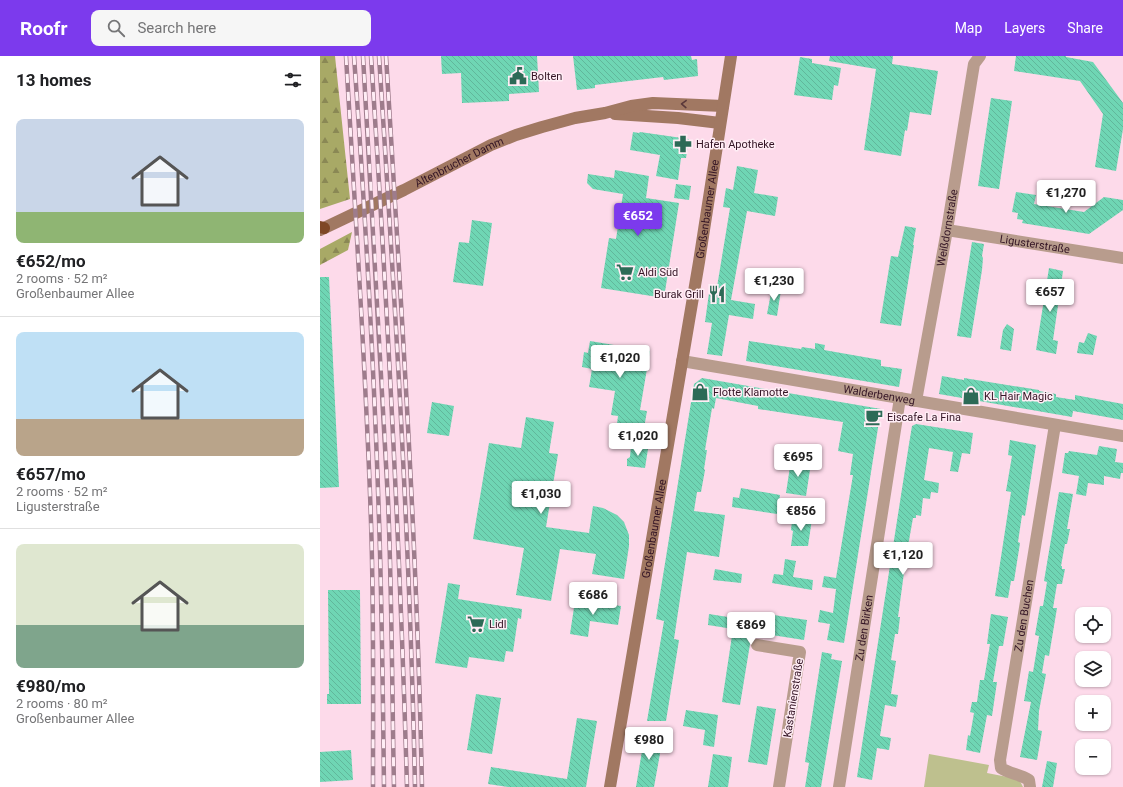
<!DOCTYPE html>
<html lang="en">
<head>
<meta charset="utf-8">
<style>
  body { margin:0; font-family:Roboto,sans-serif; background:#f6f6f6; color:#202124; height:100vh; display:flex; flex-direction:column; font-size:15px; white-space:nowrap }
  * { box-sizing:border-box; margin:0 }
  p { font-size:13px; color:#757577 }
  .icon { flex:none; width:22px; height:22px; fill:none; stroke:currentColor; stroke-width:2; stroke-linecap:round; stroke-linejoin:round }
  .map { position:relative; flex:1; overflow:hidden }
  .details { display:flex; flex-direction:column; background:#fff; width:320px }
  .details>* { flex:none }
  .fabs { position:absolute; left:755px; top:551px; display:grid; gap:8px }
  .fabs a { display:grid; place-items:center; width:36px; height:36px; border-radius:8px; background:#fff; box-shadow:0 1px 3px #0004; font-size:20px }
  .price { position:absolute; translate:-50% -34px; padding:0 9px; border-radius:4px; background:#fff; color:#222; font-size:13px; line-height:26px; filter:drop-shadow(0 1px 2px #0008) }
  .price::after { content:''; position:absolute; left:50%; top:24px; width:12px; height:9px; margin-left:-6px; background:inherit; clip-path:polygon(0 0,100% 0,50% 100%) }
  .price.on { background:#7c3aed; color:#fff }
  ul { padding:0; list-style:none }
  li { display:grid; align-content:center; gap:8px; height:212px; padding:0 16px }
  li+li { border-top:1px solid #e0e0e0 }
  li span { display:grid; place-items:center; height:124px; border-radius:8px; color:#555 }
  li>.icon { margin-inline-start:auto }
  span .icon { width:72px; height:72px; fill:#fffc; stroke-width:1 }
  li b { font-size:17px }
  h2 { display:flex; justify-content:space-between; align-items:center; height:48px; padding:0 16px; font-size:17px }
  header { display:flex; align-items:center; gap:24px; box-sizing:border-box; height:56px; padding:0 20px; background:#7c3aed; color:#fff }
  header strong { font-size:19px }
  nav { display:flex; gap:22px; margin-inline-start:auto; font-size:14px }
  .search { width:280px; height:36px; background:#f6f6f6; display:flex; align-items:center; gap:10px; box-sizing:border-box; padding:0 14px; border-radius:8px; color:#757577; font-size:15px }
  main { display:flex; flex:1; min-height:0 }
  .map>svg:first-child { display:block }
  .green { fill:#bec08e }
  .forest { fill:url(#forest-firs) }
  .building { fill:url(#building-back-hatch) }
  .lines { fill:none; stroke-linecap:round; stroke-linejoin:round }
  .street { stroke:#b89c8d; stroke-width:12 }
  .secondary { stroke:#a17862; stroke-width:12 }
  .highway { stroke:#7f4726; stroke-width:12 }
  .rail-casing { stroke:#9e7c8c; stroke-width:4.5 }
  .rail { stroke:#ffedf5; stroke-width:3; stroke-dasharray:9; stroke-linecap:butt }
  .oneway { stroke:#5a383a }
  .labels { text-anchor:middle; stroke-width:3; stroke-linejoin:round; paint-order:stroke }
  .poi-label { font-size:11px; fill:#341525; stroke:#ffedf5; text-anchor:start }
  .street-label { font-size:11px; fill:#341525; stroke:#ffedf5 }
</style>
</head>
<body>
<header>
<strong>Roofr</strong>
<div class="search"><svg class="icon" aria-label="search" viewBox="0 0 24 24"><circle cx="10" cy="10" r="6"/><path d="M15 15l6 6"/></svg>Search here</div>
<nav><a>Map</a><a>Layers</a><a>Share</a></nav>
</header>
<main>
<section class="details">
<h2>13 homes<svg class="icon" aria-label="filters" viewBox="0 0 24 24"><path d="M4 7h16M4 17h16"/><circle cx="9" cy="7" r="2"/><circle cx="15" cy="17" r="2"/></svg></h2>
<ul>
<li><span style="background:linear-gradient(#c9d6e8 75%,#8fb573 0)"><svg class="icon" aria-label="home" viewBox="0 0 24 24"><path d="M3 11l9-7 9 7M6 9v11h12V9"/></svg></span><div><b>€652/mo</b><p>2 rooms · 52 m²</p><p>Großenbaumer Allee</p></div></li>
<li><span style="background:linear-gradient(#bfe0f5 70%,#b9a48a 0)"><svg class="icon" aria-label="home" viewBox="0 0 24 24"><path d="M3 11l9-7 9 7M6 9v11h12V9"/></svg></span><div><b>€657/mo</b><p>2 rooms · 52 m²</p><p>Ligusterstraße</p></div></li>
<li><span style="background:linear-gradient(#dfe7d0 65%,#7fa58c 0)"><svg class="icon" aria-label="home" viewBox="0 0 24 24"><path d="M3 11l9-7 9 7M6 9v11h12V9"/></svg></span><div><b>€980/mo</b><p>2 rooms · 80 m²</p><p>Großenbaumer Allee</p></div></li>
</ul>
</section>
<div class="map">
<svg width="803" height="731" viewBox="0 0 803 731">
  <defs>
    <pattern id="forest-firs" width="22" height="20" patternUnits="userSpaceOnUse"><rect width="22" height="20" fill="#a8a966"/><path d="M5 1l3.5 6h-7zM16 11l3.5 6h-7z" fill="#8a8854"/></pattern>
    <pattern id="building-back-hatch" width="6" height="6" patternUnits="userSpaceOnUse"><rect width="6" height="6" fill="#6fd6b4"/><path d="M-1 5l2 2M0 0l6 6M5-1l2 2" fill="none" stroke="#61b79b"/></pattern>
  </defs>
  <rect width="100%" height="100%" fill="#fddaea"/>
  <path class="green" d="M609,698l60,11 -2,8 31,6 3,4 2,4h-99z"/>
  <path class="forest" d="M0,0h15l15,143 -30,10z
    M32,176l-4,18 -28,15v-16z"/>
  <path class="building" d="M121,0h96l2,36 -30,2v7l-47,2 -1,-30 -19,1z
    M253,0h118l1,4 5,-1 1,17 -34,4 -1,-3 -68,8v3l-18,2z
    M510,0h63l-1,8 46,7 -7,44 -21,-3 -3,19 -2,-1 -4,26 -37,-6 12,-81 -47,-8z
    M696,0h50v1l27,5 30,41v26l-7,42 -21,-4 8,-53 -23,-33 -66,-10z
    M480,1l12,2v4l29,5 -3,18 -4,-1 -2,15 -38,-5z
    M671,42l21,3 -13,88 -21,-3z
    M313,76l6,1 1,-1 49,7 -3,19h-5l-3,22 -22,-4 4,-21 -30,-5z
    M417,110l21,4 -4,23 24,4 -3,19 -28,-5 -16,89 24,4 -2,15 -24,-4 -7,41 -15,-2 5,-31 -7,-1 5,-36 7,1 13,-79 -7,-1 3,-19 7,2z
    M295,114l34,6 -3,22 33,5 -15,95 -63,-10 8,-50 7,1 7,-45 -30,-5 -6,-6 1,-9 26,4z
    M356,128l15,2 -2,14 -15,-2z
    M696,136l20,3 -2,9 50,8 20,-15 19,3v10l-34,24 -67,-11 1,-3 -6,-1 1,-6 -6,-1z
    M152,164l20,3 -9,63 -30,-4 6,-40 10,1z
    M585,170l11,2 -3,17h1l-13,81 -21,-3 11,-67 7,1z
    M652,186l12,2 -2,12 1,2 -1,12 -11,68 -14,-2z
    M729,212l14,3 -10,69 5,1 -2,13 -20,-4z
    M0,221h9l10,210 -19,1z
    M452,232l9,2 -4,26 -10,-2z
    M687,268l7,5 -3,22 -11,-2 3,-19z
    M768,277l9,3 -4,19 -16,-2 2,-11 5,1z
    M270,285l60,10 -10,59 7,1 -3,17 -27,-4 1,-8 -7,-1 4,-24 -26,-4 3,-18 -10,-2 2,-15 4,1z
    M429,285l52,8 1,-2 13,2v-6l10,2 -1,5 57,10v6l21,3 -3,18 -153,-26z
    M622,320l22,4v-2l75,12v1l17,3v3l19,3v-5l48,9v16l-50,-9 -1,6 -133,-23z
    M382,322l179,31 -37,234 -17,-3 3,-16 -12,-2 2,-12 13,3 3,-24 -14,-2 2,-11 12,2 17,-103h-3l3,-21 -15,-3 5,-29 -85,-13v-3l-42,-8 -2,11 -2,-1 -7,42h2l-3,19 1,1 -4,22h-4l-3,19 31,4 -6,42 -32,-5 -13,87 5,1 -13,81h-19l17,-100 -8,-2 38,-235z
    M112,346l22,4 -5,30 -22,-3z
    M206,361l28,5 -5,31 9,1 -12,73 43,6 4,-27 10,2 14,7 7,7 5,13v11l-5,33 -32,-5 4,-20 -36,-5 -9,52 -35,-6 8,-47 -51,-9 16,-96 32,5z
    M596,368l57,9 -3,21 -8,-1 -4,19 -8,-1 3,-19 -24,-4 -5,32 15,3 -1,10 -7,-1 -1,7 -7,-1 -2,18 -5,-1v3h-3l-5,28 11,2 -2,12 -11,-2 -8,59h2l-2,17h-3l-4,26 5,1 -5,33 7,1 -2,12 -11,-2 -5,31 11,2 -2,12 -12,-2 -5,32 -15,-3 52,-333 3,-18z
    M690,384l26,5 -11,71 -3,-1 -4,27 2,1 -6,38h-3l-3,17 -13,-2 16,-104 -5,-1 6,-35 -4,-1z
    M311,390l17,3 -3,19 -18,-2v-7l3,-2z
    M779,390l18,3 -2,13 8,1v10h-2l-1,6 -16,-3v9l-16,-2 -2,13 -10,-2 3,-18 -17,-3 3,-20h3l1,-2 28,4z
    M471,404l20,3 -5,33 -20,-3z
    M421,432l39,7 -3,19 -45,-7 1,-10 6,1z
    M739,436l14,2 -6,35h3l-3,15h-2l-4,22h1v3h3l-3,15h-5l-4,24h4l-8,48 -4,-1 -3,18 4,1 -7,37 -1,19 4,1 -5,29 -17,-3 11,-55 -7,-1 5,-30 4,1 6,-36 -4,-1 5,-29h3l4,-24 -3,-1z
    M478,461l14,2 -4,27h-17l2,-15 -2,-1 1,-9 6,1z
    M465,503l11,2 -3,16 20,3 -1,10 -40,-7 2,-9 9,1z
    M395,513l27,5 -1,9 -28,-3z
    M128,527l12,2 -2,14 64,10 -1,10 -3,-1 -5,34 -7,-1 -2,11 -35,-5 -2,11 -32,-5z
    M8,534h32l1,114h-34v-10h2z
    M255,545l15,2v-2l31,5 -3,19 -28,-4 -2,16 -18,-3z
    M389,558l56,9 2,-9 40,6 -3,20 -52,-8 -12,73 -18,-3 11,-73 -25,-4z
    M671,558l17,3 -5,29h-4l-6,36h4l-5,34 -5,-1 -7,38 -14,-3 2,-15 2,1 4,-23 -4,-1 2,-10h5l3,-22h4l6,-36h-3z
    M502,596l10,2 -1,5 11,2 -21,126h-16l4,-24 -4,-1z
    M156,638l25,4 -9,56 -25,-4z
    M437,650l19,3 -9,56 -19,-3z
    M366,654l32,5 -4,32 -11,-2 2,-15 -22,-4z
    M257,662l20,3 -11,66h-78l-20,-3 3,-17 76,12z
    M325,677l18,4 -9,50h-18z
    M31,694l2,30 -33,2v-30z
    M393,698l19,3 -4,30h-20z
    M727,705l10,2 -4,24h-11z"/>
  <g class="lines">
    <g class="street">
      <path id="s1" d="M627,174l176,28"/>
      <path id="s2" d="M362,305l441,75"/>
      <path id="s3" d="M596,345l31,-171 27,-166 6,-8"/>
      <path d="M437,589l43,7 -21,135"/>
      <path id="s4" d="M519,731l61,-389"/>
      <path id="s5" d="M710,731l-1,-7c-9,-6 -19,-6 -28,-12l-1,-8 55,-335"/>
    </g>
    <g class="secondary">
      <path d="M295,58l63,4 42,5"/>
      <path id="s6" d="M0,174l84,-40 87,-45 25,-10 26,-8 33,-9 30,-5 26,-7 22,-3 70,3"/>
      <path id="s7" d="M290,731l89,-525 32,-206"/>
    </g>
    <path class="highway" d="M0,171l4,1"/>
    <g class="rail-casing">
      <path id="rail" d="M26,0c9,155 20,311 25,466 3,89 2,177 2,265
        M34,0c11,154 20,308 25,463 3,89 4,179 5,268
        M43,0c9,148 18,296 25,444 4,96 4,191 6,287
        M51,0c16,244 29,487 36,731
        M59,0c16,244 31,487 36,731
        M66,0c15,244 31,487 36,731"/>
    </g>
    <use href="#rail" class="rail"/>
  </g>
  <defs><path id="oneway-chevron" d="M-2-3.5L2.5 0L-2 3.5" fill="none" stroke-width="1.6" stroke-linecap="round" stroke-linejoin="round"/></defs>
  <use class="oneway" href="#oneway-chevron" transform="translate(364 48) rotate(-178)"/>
  <defs>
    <g id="civic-bare" transform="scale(1.38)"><path d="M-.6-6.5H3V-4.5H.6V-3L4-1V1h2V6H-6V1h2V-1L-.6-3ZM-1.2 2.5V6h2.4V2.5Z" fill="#2c6a56" stroke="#ffedf5" stroke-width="2.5" paint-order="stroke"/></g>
    <g id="pharmacy-bare" transform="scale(1.38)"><path d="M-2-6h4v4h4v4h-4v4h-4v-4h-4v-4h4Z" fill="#2c6a56" stroke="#ffedf5" stroke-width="2.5" paint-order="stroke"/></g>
    <g id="supermarket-bare" transform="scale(1.38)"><path d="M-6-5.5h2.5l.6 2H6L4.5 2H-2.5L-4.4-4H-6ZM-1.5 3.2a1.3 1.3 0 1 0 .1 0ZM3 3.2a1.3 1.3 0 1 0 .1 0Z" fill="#2c6a56" stroke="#ffedf5" stroke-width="2.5" paint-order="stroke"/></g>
    <g id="restaurant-bare" transform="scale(1.38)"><path d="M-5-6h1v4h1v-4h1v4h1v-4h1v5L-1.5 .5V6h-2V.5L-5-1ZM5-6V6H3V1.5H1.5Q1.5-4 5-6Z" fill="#2c6a56" stroke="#ffedf5" stroke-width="2.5" paint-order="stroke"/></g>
    <g id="shop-bare" transform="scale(1.38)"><path d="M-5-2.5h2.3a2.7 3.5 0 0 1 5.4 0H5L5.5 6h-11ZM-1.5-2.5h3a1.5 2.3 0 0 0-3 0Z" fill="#2c6a56" stroke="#ffedf5" stroke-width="2.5" paint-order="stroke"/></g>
    <g id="cafe-bare" transform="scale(1.38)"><path d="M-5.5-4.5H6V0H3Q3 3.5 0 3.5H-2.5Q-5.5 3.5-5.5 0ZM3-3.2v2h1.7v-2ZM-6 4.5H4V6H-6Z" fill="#2c6a56" stroke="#ffedf5" stroke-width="2.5" paint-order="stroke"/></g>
  </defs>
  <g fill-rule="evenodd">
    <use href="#civic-bare" x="198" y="20"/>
    <use href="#pharmacy-bare" x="363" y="88"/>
    <use href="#supermarket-bare" x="305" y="216"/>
    <use href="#restaurant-bare" x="397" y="238"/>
    <use href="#shop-bare" x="380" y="336"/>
    <use href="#shop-bare" x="651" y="340"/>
    <use href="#cafe-bare" x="554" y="361"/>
    <use href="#supermarket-bare" x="156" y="568"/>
  </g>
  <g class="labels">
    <g class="poi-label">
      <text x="211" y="24">Bolten</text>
      <text x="376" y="92">Hafen Apotheke</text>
      <text x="318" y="220">Aldi Süd</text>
      <text x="384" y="242" text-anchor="end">Burak Grill</text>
      <text x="393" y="340">Flotte Klamotte</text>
      <text x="664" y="344">KL Hair Magic</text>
      <text x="567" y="365">Eiscafe La Fina</text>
      <text x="169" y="572">Lidl</text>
    </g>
    <g class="street-label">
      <text dy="4" stroke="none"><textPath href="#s6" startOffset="155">Altenbrucher Damm</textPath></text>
      <text dy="4" stroke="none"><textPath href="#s7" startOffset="586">Großenbaumer Allee</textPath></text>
      <text dy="4" stroke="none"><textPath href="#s3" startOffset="176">Weißdornstraße</textPath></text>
      <text dy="4" stroke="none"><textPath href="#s1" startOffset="89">Ligusterstraße</textPath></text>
      <text dy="4" stroke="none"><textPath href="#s2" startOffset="200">Walderbenweg</textPath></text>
      <text dy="4" stroke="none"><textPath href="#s7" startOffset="262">Großenbaumer Allee</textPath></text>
      <text dy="4" stroke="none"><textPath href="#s5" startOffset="192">Zu den Buchen</textPath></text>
      <text dy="4" stroke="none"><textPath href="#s4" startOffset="161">Zu den Birken</textPath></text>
      <text transform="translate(473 642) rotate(-81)" y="4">Kastanienstraße</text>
    </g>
  </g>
</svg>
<div class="fabs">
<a><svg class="icon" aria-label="locate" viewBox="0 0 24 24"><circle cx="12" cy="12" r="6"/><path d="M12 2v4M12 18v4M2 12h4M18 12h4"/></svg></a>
<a><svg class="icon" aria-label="layers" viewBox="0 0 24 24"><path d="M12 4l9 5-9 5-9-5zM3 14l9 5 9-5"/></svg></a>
<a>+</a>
<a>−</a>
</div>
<b class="price" style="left:746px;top:158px">€1,270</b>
<b class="price on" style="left:318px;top:181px">€652</b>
<b class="price" style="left:454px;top:246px">€1,230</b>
<b class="price" style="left:730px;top:257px">€657</b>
<b class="price" style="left:300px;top:323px">€1,020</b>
<b class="price" style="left:318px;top:401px">€1,020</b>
<b class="price" style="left:478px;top:422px">€695</b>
<b class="price" style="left:221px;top:459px">€1,030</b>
<b class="price" style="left:481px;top:476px">€856</b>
<b class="price" style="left:583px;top:520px">€1,120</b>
<b class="price" style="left:273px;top:560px">€686</b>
<b class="price" style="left:431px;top:590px">€869</b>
<b class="price" style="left:329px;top:705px">€980</b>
</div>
</main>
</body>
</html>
